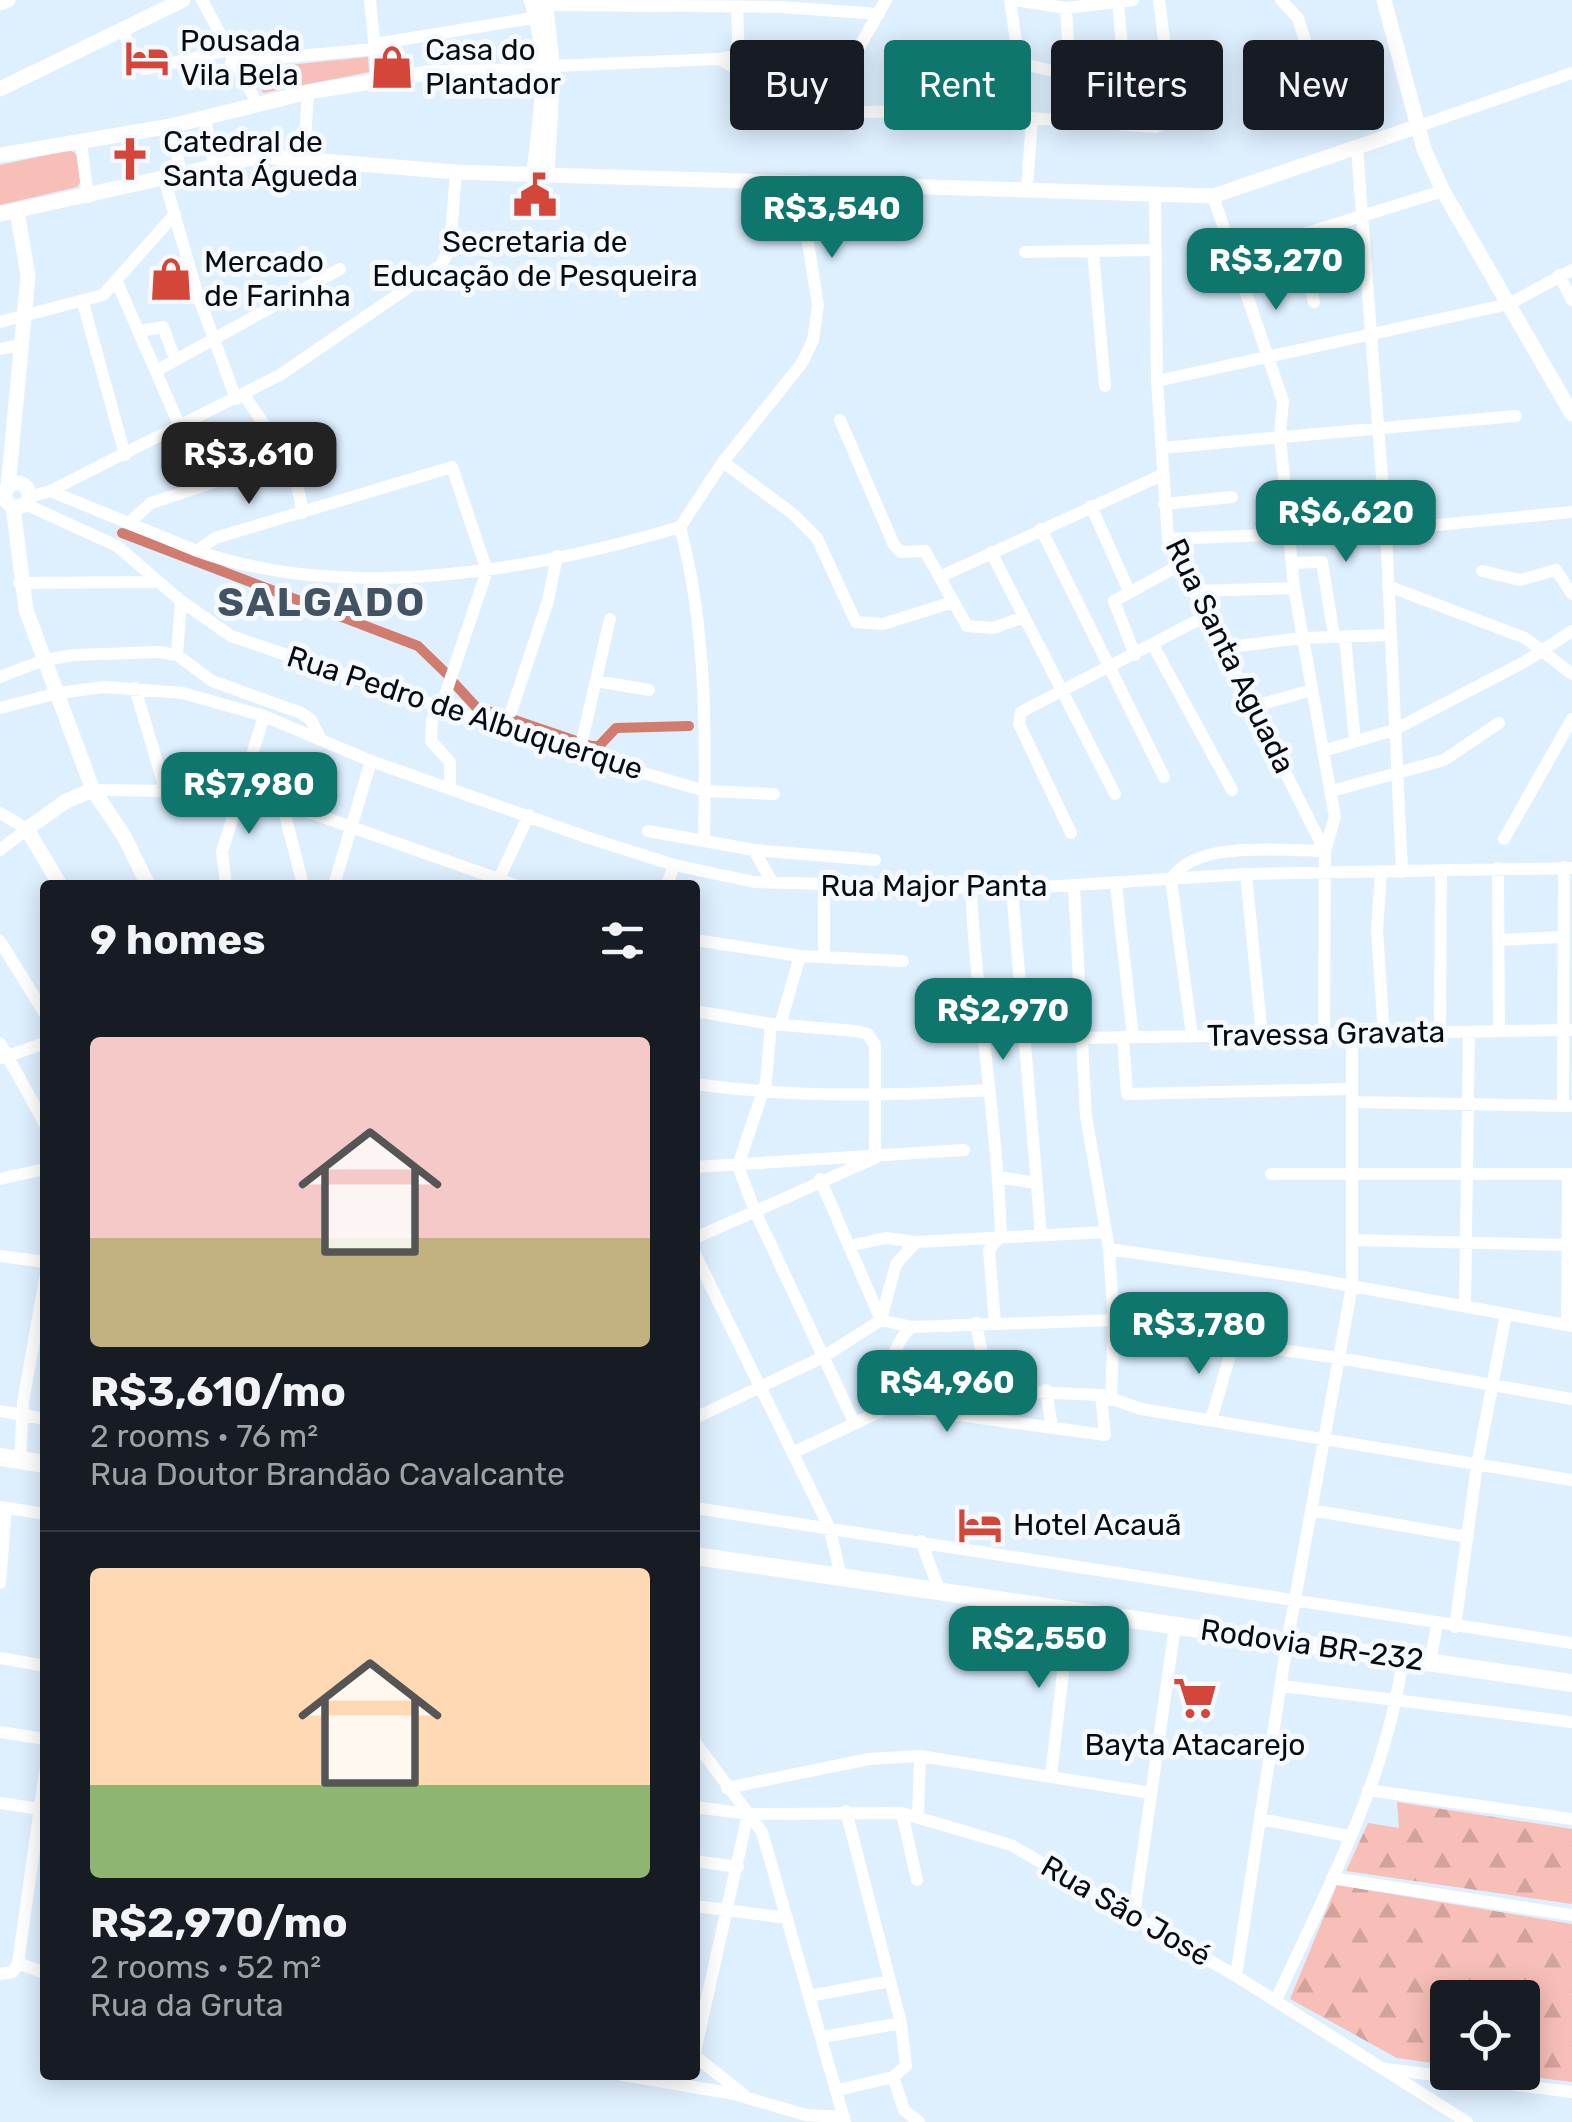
<!DOCTYPE html>
<html lang="en">
<head>
<meta charset="utf-8">
<style>
  body { margin:0; font-family:Rubik,sans-serif; background:#20242c; color:#f1f3f6; height:100vh; display:flex; flex-direction:column; font-size:38px; white-space:nowrap }
  * { box-sizing:border-box; margin:0 }
  p { font-size:32px; color:#9ea1a6 }
  .icon { flex:none; width:55px; height:55px; fill:none; stroke:currentColor; stroke-width:2; stroke-linecap:round; stroke-linejoin:round }
  .map { position:relative; flex:1; overflow:hidden }
  .details { position:absolute; left:40px; top:880px; width:660px; height:1200px; display:flex; flex-direction:column; background:#171b24; border-radius:10px; box-shadow:0 5px 25px #0003 }
  .details>* { flex:none }
  .guide { position:absolute; left:730px; top:40px; width:690px; height:90px; display:flex; gap:20px }
  .buttons { position:absolute; left:1430px; top:1980px; display:grid; gap:20px }
  .buttons a { display:grid; place-items:center; width:110px; height:110px; border-radius:10px; background:#171b24; box-shadow:0 5px 25px #0003; font-size:50px }
  .price { position:absolute; translate:-50% -85px; padding:0 22px; border-radius:20px; background:#0f766e; color:#fff; font-size:32px; line-height:65px; filter:drop-shadow(0 2px 5px #0008) }
  .price::after { content:''; position:absolute; left:50%; top:60px; width:30px; height:22px; margin-left:-15px; background:inherit; clip-path:polygon(0 0,100% 0,50% 100%) }
  .price.on { background:#222; color:#fff }
  ul { padding:0; list-style:none }
  li { display:grid; align-content:center; gap:20px; height:530px; padding:0 50px }
  li+li { border-top:2px solid #363941 }
  li span { display:grid; place-items:center; height:310px; border-radius:10px; color:#555 }
  li>.icon { margin-inline-start:auto }
  span .icon { width:180px; height:180px; fill:#fffc; stroke-width:1 }
  li b { font-size:42px }
  h2 { display:flex; justify-content:space-between; align-items:center; height:120px; padding:0 50px; font-size:42px }
  .tag { padding:0 35px; border-radius:10px; background:#171b24; box-shadow:0 5px 25px #0003; font-size:35px; line-height:90px }
  .tag.on { background:#0f766e; color:#fff }
  .map>svg:first-child { display:block }
  .forest { fill:url(#forest-firs) }
  .park { fill:#f7bfb7 }
  .lines { fill:none; stroke-linecap:round; stroke-linejoin:round }
  .canal { stroke:#d27c6f; stroke-width:10 }
  .minor { stroke:#fff; stroke-width:12 }
  .major { stroke:#fff; stroke-width:15 }
  .highway { stroke:#fff; stroke-width:18 }
  .labels { text-anchor:middle; stroke-width:10; stroke-linejoin:round; paint-order:stroke }
  .poi-label { font-size:30px; fill:#060c12; stroke:#f6fafe; text-anchor:start }
  .street-label { font-size:30px; fill:#060c12; stroke:#f6fafe }
  .district-label { font-size:40px; font-weight:bold; letter-spacing:2.5px; fill:#425463; stroke:#f6fafe }
</style>
</head>
<body>
<div class="map">
<svg width="1572" height="2122" viewBox="0 0 1572 2122">
  <defs>
    <pattern id="forest-firs" width="22" height="20" patternUnits="userSpaceOnUse" patternTransform="scale(2.5)"><rect width="22" height="20" fill="#f7bfb7"/><path d="M5 1l3.5 6h-7zM16 11l3.5 6h-7z" fill="#d2a39c"/></pattern>
  </defs>
  <rect width="100%" height="100%" fill="#deeffe"/>
  <path class="forest" d="M1397,1802l175,27v75l-226,-33 22,-48 31,5z
    M1337,1885l235,39v158l-72,-9 22,-1v-74h-74l-1,67 -50,-7 -107,-59z"/>
  <path class="park" d="M368,57l1,15 -106,21 -13,-24z
    M70,150l6,4 6,26 -5,7 -77,18v-40z"/>
  <g class="lines">
    <path class="canal" d="M122,533l296,113 33,32
      M454,683l22,24 115,39h8l17,-18 73,-2"/>
    <path class="minor" d="M202,0l55,103
      M370,0l8,80
      M886,0l-32,56 3,56 73,-1 226,16 15,-6 2,-11 -14,-110
      M1010,0l9,63 51,12
      M1015,0l51,8 67,-8
      M1281,0l17,18 17,54
      M1118,3l4,43
      M547,5l233,2 99,7
      M737,7l2,53
      M1066,8l4,67 17,11 1,36
      M122,29l17,38 6,2 80,-18
      M375,44l170,-28
      M719,59l20,-4 115,1
      M231,62l144,-13
      M553,66l166,-7 20,11 114,2
      M205,119l9,46
      M171,126l10,48
      M1419,126l153,-53
      M81,142l7,55
      M1357,149l29,381 16,342
      M304,160l4,-68
      M164,178l33,115 39,106
      M1027,188l5,-69
      M1155,194l2,187 11,158 157,312 -1,185
      M1298,235l16,67
      M1093,251l12,135
      M1025,252l128,-2
      M1232,256l211,-65
      M1559,275l13,25
      M117,282l63,145
      M83,303l42,152
      M0,322l103,-27 72,-81
      M140,331l23,-4 12,32
      M0,349l21,-4
      M156,371l184,-102
      M1157,381l352,-77 63,-34
      M244,395c22,33 57,77 58,118
      M840,420l54,125 7,7 24,-1 42,75 26,2 31,-11
      M1162,448l354,-32
      M723,462l70,52 24,24 39,84 27,2 70,-22
      M50,491l147,60 18,-13 237,-71 35,104 -45,133
      M29,497l21,-6 230,-116 161,-110 9,-17 6,-76
      M25,504l92,42 64,55 50,35 348,118 126,37 69,3
      M1164,504l68,-7
      M1091,506l38,85
      M129,523l22,-20 76,-25 50,-33
      M680,527c27,101 26,210 24,314l50,9 18,32
      M680,527l43,-65 79,-99 11,-23 5,-35 -20,-124
      M1041,529l123,248
      M1168,539l218,-9 186,-18
      M197,551c150,52 335,20 483,-24
      M991,552l124,242
      M1292,563l30,-1 12,74
      M1482,571l38,9 36,-10 16,24
      M942,576l220,-101
      M19,583l138,-1
      M1388,586l137,52 47,36
      M1192,591l102,-3
      M1345,637l10,104
      M1153,645l79,145
      M1223,648l79,-10 87,-3
      M177,655l4,-54
      M1135,655l-21,-54 64,-35
      M0,677l44,-17 31,-5 84,-3 18,3 35,26 89,32 10,7 9,18
      M596,681l53,9
      M135,688l30,101
      M440,703l-8,17 -1,21 19,21v24
      M1255,706l57,-16
      M0,708l58,-15 47,-6 78,6 81,23 107,45 218,77 85,27 80,17 258,7 234,-15 326,-6
      M511,712l37,-111 9,-45
      M1323,751l71,-21 132,-69 46,-30
      M579,754l31,-135
      M93,790l159,2 263,93
      M1332,791l112,-31 55,-37
      M282,803l21,82
      M0,813l27,16 -27,21
      M648,831l56,10
      M1071,833l-52,-109 2,-12 185,-96
      M1504,839l68,-120
      M754,850l121,10
      M1498,868l1,163
      M1381,872l-4,58 7,106
      M1246,874l16,162
      M226,885l-4,-33 42,-136
      M334,885l37,-124
      M496,885l33,-70
      M667,885l7,-20
      M1116,885l17,152
      M1074,886l12,230 23,133 5,71 -3,80
      M824,887v70
      M971,888c5,117 26,231 30,348
      M1012,889l29,345
      M695,940l105,16 103,5
      M1500,940l60,-3
      M0,941l45,73
      M695,1011l76,13 84,7 13,3 7,11v113l-180,80
      M771,1024l-5,58 -28,84 16,43 100,213
      M780,1025l20,-69
      M1440,1033l1,-163
      M1192,1035l-21,-155c23,-41 112,-29 154,-29l10,-34 -41,-229 -14,-153 3,-34 -70,-205
      M1123,1037l4,57 224,-5
      M1080,1038l492,-8
      M0,1043l45,81
      M2,1058l43,-15
      M695,1084c99,14 195,12 294,6
      M1352,1102l220,4
      M1563,1105l1,-238
      M695,1167l269,-17
      M1271,1174h301
      M998,1177l38,6
      M0,1179l45,-10
      M820,1179l61,141
      M1352,1240l220,5
      M849,1246l37,-8 30,4 190,-10
      M1109,1249l193,28 270,49
      M695,1254l134,273 13,53
      M0,1256l45,6
      M1465,1306l4,-274
      M881,1320l31,7 202,-7
      M881,1320l15,-56 20,-22
      M976,1323l19,97
      M995,1323l-6,-73 10,-12
      M1567,1325l1,-151
      M1114,1327l225,31 233,41
      M989,1390l112,5 40,14 431,71
      M1046,1390l6,37
      M892,1406c-2,-28 -4,-59 20,-79
      M0,1411l45,8
      M695,1418l128,-61 58,-37
      M1211,1420l22,-75
      M792,1453l100,-47 213,29 -4,-40
      M20,1460l3,-58 22,-123
      M0,1507l45,7
      M695,1508l877,135
      M1311,1510l157,27
      M921,1541l19,51
      M0,1583l6,-75
      M1455,1627l22,-162 29,-151
      M0,1658l45,8
      M1430,1662l7,-37
      M1282,1686l290,36
      M0,1732l45,7
      M695,1742l67,90 83,290
      M45,1772l-27,191 27,10
      M1051,1776l19,-164
      M727,1788l142,-29 51,-3 231,37
      M1368,1790l204,29
      M0,1803l45,7
      M695,1807l53,7 154,-1 109,32 225,131 231,146
      M902,1813l15,67
      M918,1818l2,-62
      M1260,1819l88,17
      M695,1861l43,6
      M1332,1878l240,37
      M695,1906l92,12
      M1134,1915l41,-289
      M0,1974l13,-2 5,-9
      M1236,1976l51,-333 65,-357v-252
      M809,1996l81,-15
      M1276,2000c50,-109 111,-221 127,-342
      M823,2037l78,-14
      M695,2052l53,-238
      M695,2056l49,39
      M1386,2069l186,23
      M623,2075l111,19 72,21 38,2
      M893,2077l11,33 15,12
      M838,2090l55,-13 13,-11 -5,-43 -55,-212"/>
    <path class="major" d="M531,0c19,53 10,117 3,171
      M545,0l8,70 -6,103
      M1384,0l40,149 19,42 129,223
      M0,3l8,-3
      M0,89l183,-89
      M0,155l171,-29 137,-34 119,-19 126,-3
      M0,214l262,-58 194,16 757,24 206,-70
      M5 495a12 12 0 1 1 24 0a12 12 0 1 1-24 0Z
      M8,487l20,-211 -11,-65
      M13,506l13,104 67,180 31,46 24,49
      M60,885l-33,-56 39,-28 27,-11"/>
    <path class="highway" d="M0,1457l45,7
      M695,1556l877,127"/>
  </g>
  <defs>
    <g id="hotel-bare" transform="scale(3.45)"><path d="M-6-4.5h1.5V1H6V5H4.5V3h-9V5H-6ZM-4 0a1.8 1.8 0 1 1 3.6 0ZM.5 0V-2.5h3Q6-2.5 6 0Z" fill="#d44639" stroke="#f6fafe" stroke-width="2.5" paint-order="stroke"/></g>
    <g id="shop-bare" transform="scale(3.45)"><path d="M-5-2.5h2.3a2.7 3.5 0 0 1 5.4 0H5L5.5 6h-11ZM-1.5-2.5h3a1.5 2.3 0 0 0-3 0Z" fill="#d44639" stroke="#f6fafe" stroke-width="2.5" paint-order="stroke"/></g>
    <g id="church-bare" transform="scale(3.45)"><path d="M-1.2-6h2.4v3.5h3.3v2.4h-3.3V6h-2.4V-.1h-3.3v-2.4h3.3Z" fill="#d44639" stroke="#f6fafe" stroke-width="2.5" paint-order="stroke"/></g>
    <g id="civic-bare" transform="scale(3.45)"><path d="M-.6-6.5H3V-4.5H.6V-3L4-1V1h2V6H-6V1h2V-1L-.6-3ZM-1.2 2.5V6h2.4V2.5Z" fill="#d44639" stroke="#f6fafe" stroke-width="2.5" paint-order="stroke"/></g>
    <g id="supermarket-bare" transform="scale(3.45)"><path d="M-6-5.5h2.5l.6 2H6L4.5 2H-2.5L-4.4-4H-6ZM-1.5 3.2a1.3 1.3 0 1 0 .1 0ZM3 3.2a1.3 1.3 0 1 0 .1 0Z" fill="#d44639" stroke="#f6fafe" stroke-width="2.5" paint-order="stroke"/></g>
  </defs>
  <g fill-rule="evenodd">
    <use href="#hotel-bare" x="147" y="58"/>
    <use href="#shop-bare" x="392" y="67"/>
    <use href="#church-bare" x="130" y="159"/>
    <use href="#civic-bare" x="535" y="195"/>
    <use href="#shop-bare" x="171" y="279"/>
    <use href="#hotel-bare" x="980" y="1525"/>
    <use href="#supermarket-bare" x="1195" y="1698"/>
  </g>
  <g class="labels">
    <g class="poi-label">
      <text x="180" y="51">Pousada<tspan x="180" dy="34">Vila Bela</tspan></text>
      <text x="425" y="60">Casa do<tspan x="425" dy="34">Plantador</tspan></text>
      <text x="163" y="152">Catedral de<tspan x="163" dy="34">Santa Águeda</tspan></text>
      <text x="535" y="252" text-anchor="middle">Secretaria de<tspan x="535" dy="34">Educação de Pesqueira</tspan></text>
      <text x="204" y="272">Mercado<tspan x="204" dy="34">de Farinha</tspan></text>
      <text x="1013" y="1535">Hotel Acauã</text>
      <text x="1195" y="1755" text-anchor="middle">Bayta Atacarejo</text>
    </g>
    <g class="street-label">
      <text transform="translate(1230 656) rotate(64)" y="10">Rua Santa Aguada</text>
      <text transform="translate(465 713) rotate(18)" y="10">Rua Pedro de Albuquerque</text>
      <text x="934" y="896">Rua Major Panta</text>
      <text transform="translate(1326 1034) rotate(-1)" y="10">Travessa Gravata</text>
      <text transform="translate(1312 1645) rotate(8)" y="10">Rodovia BR-232</text>
      <text transform="translate(1126 1911) rotate(30)" y="10">Rua São José</text>
    </g>
    <g class="district-label">
      <text x="322" y="616">SALGADO</text>
    </g>
  </g>
</svg>
<div class="buttons">
<a><svg class="icon" aria-label="locate" viewBox="0 0 24 24"><circle cx="12" cy="12" r="6"/><path d="M12 2v4M12 18v4M2 12h4M18 12h4"/></svg></a>
</div>
<b class="price" style="left:832px;top:261px">R$3,540</b>
<b class="price" style="left:1276px;top:313px">R$3,270</b>
<b class="price on" style="left:249px;top:507px">R$3,610</b>
<b class="price" style="left:1346px;top:565px">R$6,620</b>
<b class="price" style="left:249px;top:837px">R$7,980</b>
<b class="price" style="left:1003px;top:1063px">R$2,970</b>
<b class="price" style="left:1199px;top:1377px">R$3,780</b>
<b class="price" style="left:947px;top:1435px">R$4,960</b>
<b class="price" style="left:1039px;top:1691px">R$2,550</b>
<div class="guide">
<a class="tag">Buy</a>
<a class="tag on">Rent</a>
<a class="tag">Filters</a>
<a class="tag">New</a>
</div>
<section class="details">
<h2>9 homes<svg class="icon" aria-label="filters" viewBox="0 0 24 24"><path d="M4 7h16M4 17h16"/><circle cx="9" cy="7" r="2"/><circle cx="15" cy="17" r="2"/></svg></h2>
<ul>
<li><span style="background:linear-gradient(#f6c9c9 65%,#c2b280 0)"><svg class="icon" aria-label="home" viewBox="0 0 24 24"><path d="M3 11l9-7 9 7M6 9v11h12V9"/></svg></span><div><b>R$3,610/mo</b><p>2 rooms · 76 m²</p><p>Rua Doutor Brandão Cavalcante</p></div></li>
<li><span style="background:linear-gradient(#ffd9b3 70%,#8fb573 0)"><svg class="icon" aria-label="home" viewBox="0 0 24 24"><path d="M3 11l9-7 9 7M6 9v11h12V9"/></svg></span><div><b>R$2,970/mo</b><p>2 rooms · 52 m²</p><p>Rua da Gruta</p></div></li>
</ul>
</section>
</div>
</body>
</html>
